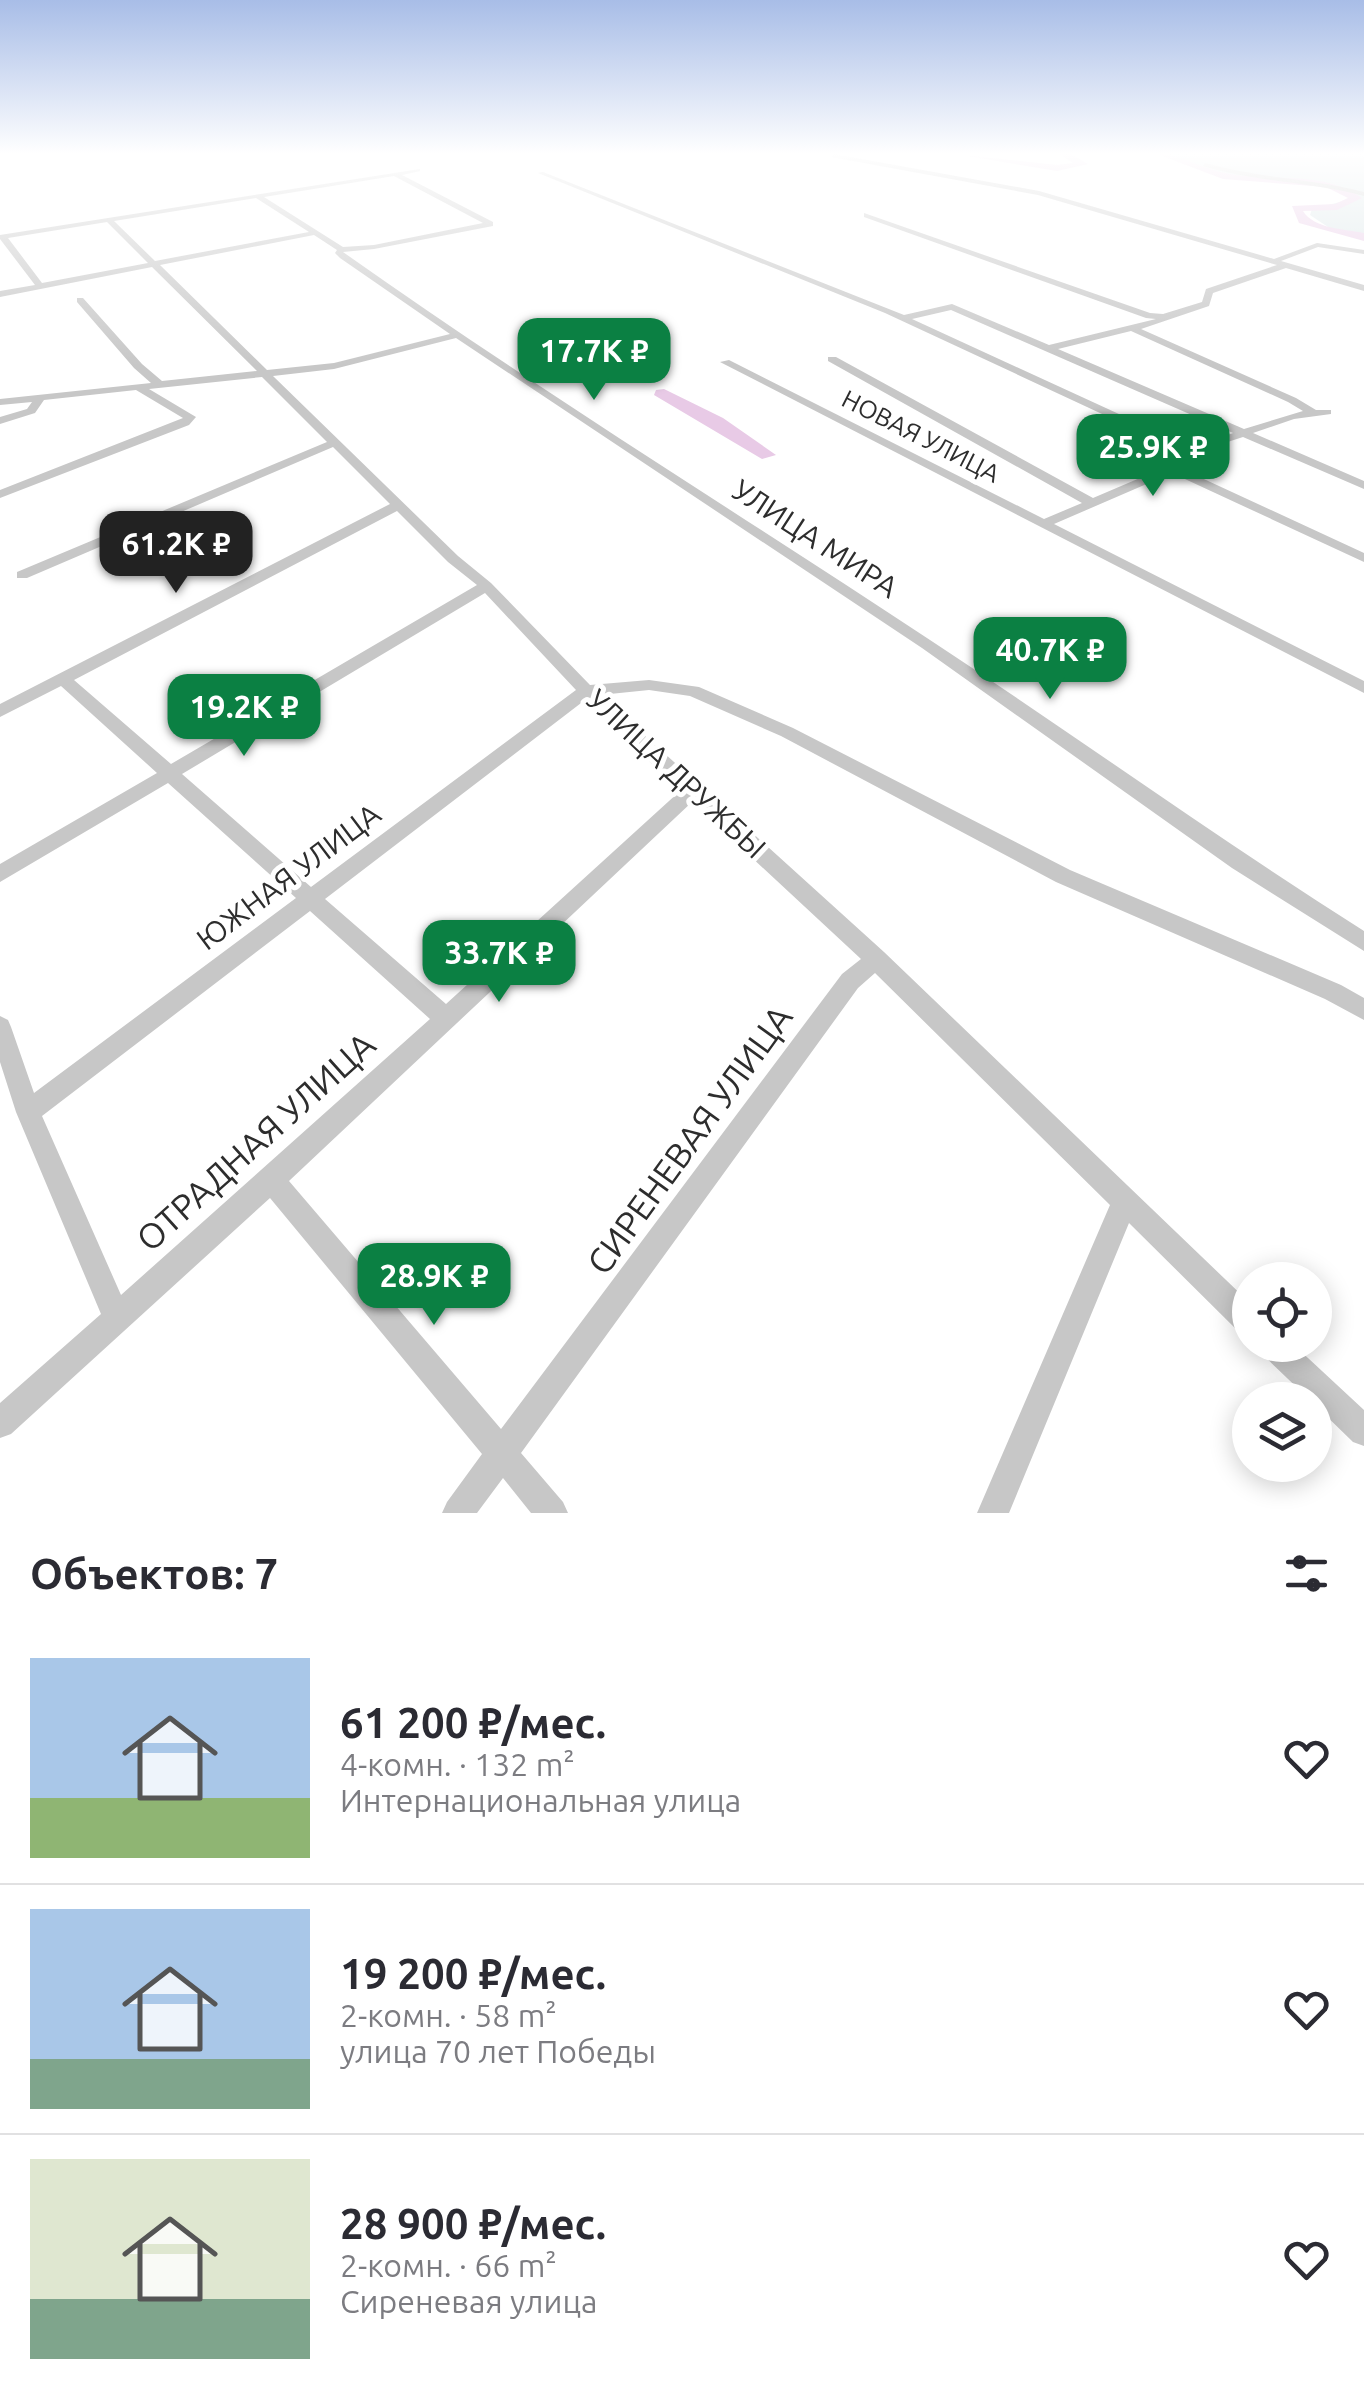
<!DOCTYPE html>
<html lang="ru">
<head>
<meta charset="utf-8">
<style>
  body { margin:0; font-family:Ubuntu,sans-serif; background:#f2f2f3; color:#2b2b33; height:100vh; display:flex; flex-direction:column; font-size:38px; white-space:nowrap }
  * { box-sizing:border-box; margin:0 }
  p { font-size:32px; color:#7c7c81 }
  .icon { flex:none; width:55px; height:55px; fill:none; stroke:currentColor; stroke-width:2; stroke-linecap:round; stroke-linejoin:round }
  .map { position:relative; height:1513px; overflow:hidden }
  .side { display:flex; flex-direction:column; background:#fff; flex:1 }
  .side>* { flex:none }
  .buttons { position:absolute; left:1232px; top:1262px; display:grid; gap:20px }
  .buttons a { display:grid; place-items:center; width:100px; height:100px; border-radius:50%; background:#fff; box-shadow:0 5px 25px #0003; font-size:50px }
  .price { position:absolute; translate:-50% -85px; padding:0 22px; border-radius:20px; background:#0b8043; color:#fff; font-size:32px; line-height:65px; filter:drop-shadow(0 2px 5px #0008) }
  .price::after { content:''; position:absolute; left:50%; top:60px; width:30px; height:22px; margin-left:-15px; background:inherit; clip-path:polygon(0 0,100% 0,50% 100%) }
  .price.current { background:#222; color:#fff }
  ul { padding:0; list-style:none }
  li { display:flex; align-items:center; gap:30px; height:250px; padding:0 30px }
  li+li { border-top:2px solid #e1e1e2 }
  li span { display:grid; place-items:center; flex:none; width:280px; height:200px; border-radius:0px; color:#555 }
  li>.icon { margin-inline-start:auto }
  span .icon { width:120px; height:120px; fill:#fffc; stroke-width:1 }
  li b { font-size:42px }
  h2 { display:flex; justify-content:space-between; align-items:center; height:120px; padding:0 30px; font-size:42px }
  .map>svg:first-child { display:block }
  .green { fill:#d9e5e7 }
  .water { fill:#e8cae6 }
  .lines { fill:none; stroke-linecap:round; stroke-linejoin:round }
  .river { fill:#e8cae6; fill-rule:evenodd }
  .minor { fill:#c7c7c7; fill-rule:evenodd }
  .labels { text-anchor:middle; stroke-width:10; stroke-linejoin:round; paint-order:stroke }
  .far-street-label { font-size:25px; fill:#2d2d2d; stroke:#fff }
  .street-label { font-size:30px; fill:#2d2d2d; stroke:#fff }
  .near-street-label { font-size:35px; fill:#2d2d2d; stroke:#fff }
</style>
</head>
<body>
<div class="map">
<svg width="1364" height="1513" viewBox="0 0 1364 1513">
  <rect width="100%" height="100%" fill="#fff"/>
  <path class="green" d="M1168,154h196v81l-33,-6 -21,-14 2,-6 40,-10 -12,-11 -118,-12z"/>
  <path class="water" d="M664,389l59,29 53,37 -14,4 -108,-64 2,-5z"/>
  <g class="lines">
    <path class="river" d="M955,154l102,11 16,-2 -14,-9h12l17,10 -31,7z
      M1157,154c24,0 44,14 68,19 46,10 97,-4 137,25l-25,12 -34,1c11,18 42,18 61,22v8l-65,-18 -7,-17 43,-2 13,-6 -22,-11 -103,-8z"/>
    <path class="minor" d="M834,154l205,37 235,68 43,-16 47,7v4l-46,-7 -37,14 83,24v6l-78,-23 -73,25 -4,13 -68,23 155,69 20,12h15v4l-37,5 -41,14 111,48v8l-121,-52 -37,12 -26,19 184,85v9l-192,-89 -118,51 310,157v12l-644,-331 9,-2 315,159 38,-16 -254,-142v-4h8l257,141 75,-32 18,-13 -301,-140 -347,-140 5,-1 361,143 48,-11 97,41 107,-26 -10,-1 -282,-101v-4l286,100 13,1 39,-12 4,-13 71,-24 -239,-70 -207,-38zM951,310l282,123 -40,15 -281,-129zM1131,331l157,71 15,9 -59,18 -186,-80z
      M1205,163c52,15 107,15 159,29v4c-53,-14 -108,-14 -161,-30z
      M420,169v2l-18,4 91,47v4l-119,23 -31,3c192,136 392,259 587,388 146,96 287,198 434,291v20l-132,-83 -310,-220 -466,-310 -122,31 -61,7 185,180 33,27 99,102 59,-5 50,7 94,41 277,142 271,115 23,13v22l-39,-21 -269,-117 -275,-146 -91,-40 -41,-6 -49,5 284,257 366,351v34l-10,-4 -111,-110 -120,290h-32l133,-308 -235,-232 -17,15 -337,465 42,49 5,11h-37l-28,-35 -26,35h-35l5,-11 35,-48 -212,-256 -259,236 -11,4v-35l101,-89 -85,-202 -16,-50v-46l8,4 3,7 23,66 262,-195 -128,-115 -168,99v-18l157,-91 -96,-87 -61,31v-13l390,-200 -57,-57 -306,131h-10v-6l310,-130 -65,-65 -113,12 47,28 -7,8 -189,73v-8l183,-72 -47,-28 -92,10 -9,13 -35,11v-7l27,-8 5,-7 -32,3v-6l151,-16 -17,-15 -57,-66v-4h6l59,66 20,17 95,-10 -105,-104 -152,30v-6l35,-6 -35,-46v-4zM394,176l89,47 -109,22 -31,2 -79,-50zM256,198l53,34 -154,29 -41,-40zM107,222l41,41 -106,20 -34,-45zM314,235l23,15 -2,3 5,5 110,76 -116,29 -67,7 -107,-105zM397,511l51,51 29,23 -306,179 -97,-84zM485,593l91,97 -265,197 -129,-113zM585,700l95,91 -234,213 -121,-105zM692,802l169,157 -19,15 -341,455 -212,-248zM310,911l120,108 -309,276 -79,-179z
      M1259,1345h35l70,65v36l-11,-4 -38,-37v-5h-5l-47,-45z"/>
  </g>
  <linearGradient id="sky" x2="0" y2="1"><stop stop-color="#a8bde7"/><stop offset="0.42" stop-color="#fff"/><stop offset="1" stop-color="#fff" stop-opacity="0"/></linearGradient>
  <rect width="1364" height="366" fill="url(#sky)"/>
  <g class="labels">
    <g class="far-street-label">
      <text transform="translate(921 436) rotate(27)" y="9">НОВАЯ УЛИЦА</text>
    </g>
    <g class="street-label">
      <text transform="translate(815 539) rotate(33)" y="10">УЛИЦА МИРА</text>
      <text transform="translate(676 774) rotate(43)" y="10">УЛИЦА ДРУЖБЫ</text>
      <text transform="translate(289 877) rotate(-37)" y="10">ЮЖНАЯ УЛИЦА</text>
    </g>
    <g class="near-street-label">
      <text transform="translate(690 1140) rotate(-54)" y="12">СИРЕНЕВАЯ УЛИЦА</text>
      <text transform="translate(256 1142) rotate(-42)" y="12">ОТРАДНАЯ УЛИЦА</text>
    </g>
  </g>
</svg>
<div class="buttons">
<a><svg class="icon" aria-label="locate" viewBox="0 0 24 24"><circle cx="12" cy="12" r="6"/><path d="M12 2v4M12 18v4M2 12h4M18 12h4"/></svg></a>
<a><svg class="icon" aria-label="layers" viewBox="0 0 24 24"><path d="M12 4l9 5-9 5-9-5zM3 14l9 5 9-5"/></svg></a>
</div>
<b class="price" style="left:594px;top:403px">17.7K ₽</b>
<b class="price" style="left:1153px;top:499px">25.9K ₽</b>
<b class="price current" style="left:176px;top:596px">61.2K ₽</b>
<b class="price" style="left:1050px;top:702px">40.7K ₽</b>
<b class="price" style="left:244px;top:759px">19.2K ₽</b>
<b class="price" style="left:499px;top:1005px">33.7K ₽</b>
<b class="price" style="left:434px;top:1328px">28.9K ₽</b>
</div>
<section class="side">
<h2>Объектов: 7<svg class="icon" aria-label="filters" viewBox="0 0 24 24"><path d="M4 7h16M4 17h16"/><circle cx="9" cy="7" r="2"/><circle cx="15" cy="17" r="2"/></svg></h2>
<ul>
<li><span style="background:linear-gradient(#a9c7e8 70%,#8fb573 0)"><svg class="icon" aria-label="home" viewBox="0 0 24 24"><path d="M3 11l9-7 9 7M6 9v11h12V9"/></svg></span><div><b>61 200 ₽/мес.</b><p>4-комн. · 132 m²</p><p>Интернациональная улица</p></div><svg class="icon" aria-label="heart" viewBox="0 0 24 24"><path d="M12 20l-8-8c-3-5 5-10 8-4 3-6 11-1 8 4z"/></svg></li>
<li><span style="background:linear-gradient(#a9c7e8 75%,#7fa58c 0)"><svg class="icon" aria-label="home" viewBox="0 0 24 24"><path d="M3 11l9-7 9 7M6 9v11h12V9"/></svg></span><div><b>19 200 ₽/мес.</b><p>2-комн. · 58 m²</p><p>улица 70 лет Победы</p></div><svg class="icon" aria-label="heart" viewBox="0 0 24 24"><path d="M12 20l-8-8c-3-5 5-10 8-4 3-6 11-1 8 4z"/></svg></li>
<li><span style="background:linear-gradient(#dfe7d0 70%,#7fa58c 0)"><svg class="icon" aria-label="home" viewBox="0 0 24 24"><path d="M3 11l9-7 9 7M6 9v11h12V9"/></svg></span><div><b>28 900 ₽/мес.</b><p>2-комн. · 66 m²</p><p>Сиреневая улица</p></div><svg class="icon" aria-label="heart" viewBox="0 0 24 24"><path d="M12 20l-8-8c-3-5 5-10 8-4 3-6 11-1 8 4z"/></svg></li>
</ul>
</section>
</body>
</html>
